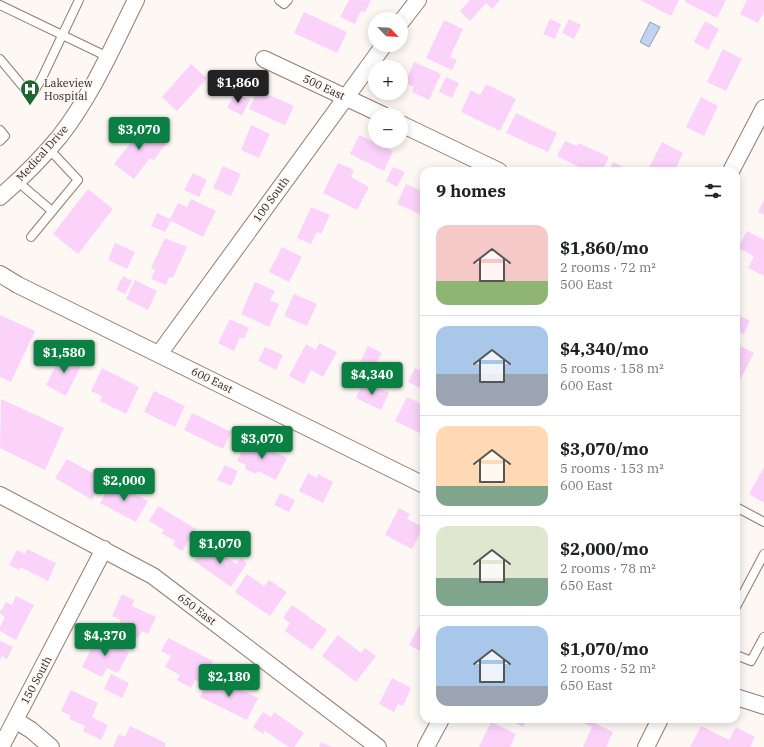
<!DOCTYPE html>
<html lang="en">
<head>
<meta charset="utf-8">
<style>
  body { margin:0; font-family:"IBM Plex Serif",serif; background:#f6f6f6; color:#202124; height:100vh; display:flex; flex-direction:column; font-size:15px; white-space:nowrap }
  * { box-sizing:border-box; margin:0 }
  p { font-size:13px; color:#757577 }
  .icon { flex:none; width:22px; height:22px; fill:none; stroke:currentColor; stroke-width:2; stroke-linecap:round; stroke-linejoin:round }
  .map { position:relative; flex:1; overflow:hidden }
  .side { position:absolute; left:420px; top:167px; width:320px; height:556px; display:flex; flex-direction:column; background:#fff; border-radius:12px; box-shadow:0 2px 10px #0003 }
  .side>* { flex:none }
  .needle { width:26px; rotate:115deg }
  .tools { position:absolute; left:368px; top:12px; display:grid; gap:8px }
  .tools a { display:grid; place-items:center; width:40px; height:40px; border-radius:50%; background:#fff; box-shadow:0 2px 10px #0003; font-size:20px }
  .price { position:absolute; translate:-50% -34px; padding:0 9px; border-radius:4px; background:#0b8043; color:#fff; font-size:13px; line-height:26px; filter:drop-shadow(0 1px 2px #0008) }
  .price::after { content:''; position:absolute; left:50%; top:24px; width:12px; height:9px; margin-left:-6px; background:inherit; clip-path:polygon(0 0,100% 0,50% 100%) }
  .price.on { background:#222; color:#fff }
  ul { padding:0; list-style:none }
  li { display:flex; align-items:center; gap:12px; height:100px; padding:0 16px }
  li+li { border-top:1px solid #e0e0e0 }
  li span { display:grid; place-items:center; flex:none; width:112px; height:80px; border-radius:12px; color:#555 }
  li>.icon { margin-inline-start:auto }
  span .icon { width:48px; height:48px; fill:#fffc; stroke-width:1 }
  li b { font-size:17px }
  h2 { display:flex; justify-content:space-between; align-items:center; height:48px; padding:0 16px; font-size:17px }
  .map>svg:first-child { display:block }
  .water { fill:#c2d3f1; stroke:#959eb1 }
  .building { fill:#fbd2fa }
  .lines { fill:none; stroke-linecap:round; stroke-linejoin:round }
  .service-casing { stroke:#947b6e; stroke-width:10 }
  .minor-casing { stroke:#947b6e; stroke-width:18 }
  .service { stroke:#fff; stroke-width:8 }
  .minor { stroke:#fff; stroke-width:16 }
  .labels { text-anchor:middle; stroke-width:3; stroke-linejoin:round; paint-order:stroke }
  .poi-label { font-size:11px; fill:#2d231d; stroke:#fef8f5; text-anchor:start }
  .street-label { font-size:11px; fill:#2d231d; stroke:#fef8f5 }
</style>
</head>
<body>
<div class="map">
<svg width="764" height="747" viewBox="0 0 764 747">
  <rect width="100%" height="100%" fill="#fef8f5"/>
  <path class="water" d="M650,22l10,5 -11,20 -9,-5z"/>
  <path class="building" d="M349,0h22l-6,12 -4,-1 -6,13 -15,-7z
    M470,0h30l-8,9 -6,-6 -16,18 -10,-10z
    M640,0h39l-8,16z
    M686,0h40l-9,18 -32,-16z
    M747,0h17v12l-6,11 -18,-9z
    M304,12l43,20 -10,21 -43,-20z
    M550,19l11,5 -6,15 -12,-5z
    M569,19l12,6 -7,14 -12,-6z
    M444,20l19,9 -13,28 7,3 -5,10 -26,-12z
    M705,21l14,8 -11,21 -14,-8z
    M723,49l19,10 -16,32 -19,-9z
    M414,62l27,12 -12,26 -17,-8 2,-5 -9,-4z
    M191,64l16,14 -30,33 -15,-14z
    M446,77l13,6 -7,15 -13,-6z
    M486,84l30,15 -16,32 -39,-19 10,-22 9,5z
    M258,90l36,16 -9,19 -36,-16z
    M235,92l15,8 -8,15 -15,-7z
    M701,97l17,9 -14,30 -18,-9z
    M516,113l41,20 -9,19 -42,-19z
    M137,122l29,22 -12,16 -4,-2 -16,21 -20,-15 18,-23 -6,-5z
    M251,125l19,9 -11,24 -18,-8z
    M359,135l34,16 -9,20 -34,-17z
    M565,141l12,5 2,-3 30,14 -7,14h-15l-30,-15z
    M662,142l21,11 -7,15 5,3 -33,-1z
    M613,162l13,6 -2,3h-15z
    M338,163l16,7 -3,7 18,10 -12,23 -34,-17z
    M223,166l18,8 -10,22 -18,-8z
    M393,167l12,5 -8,15 -11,-6z
    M193,173l14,7 -8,17 -15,-7z
    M406,184l18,8v24l-27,-12z
    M88,189l25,20 -35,45 -25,-20z
    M191,199l25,12 -13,26 -32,-16 -6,11 -14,-6 6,-13 13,6 8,-16 9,4z
    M764,200v15l-6,-3z
    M311,207l19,8 -9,19 -4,-2 -6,12 -14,-6z
    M747,231l17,9v36l-16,-8 6,-12 -16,-8z
    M165,238l22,9 -14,31 -4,-1 -3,8 -15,-6 4,-9 -4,-2z
    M115,243l20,9 -8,17 -19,-9z
    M282,247l20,10 -13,25 -20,-10z
    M424,268v12l-4,-3z
    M123,276l9,5 -7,13 -9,-4z
    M135,280l22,11 -9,19 -22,-11z
    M255,282l20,9 -5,9 9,4 -10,23 -28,-13z
    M294,294l23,10 -10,22 -23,-10z
    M736,314l14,7 -6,13 -8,-4z
    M0,315l35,16 -24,51 -11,-5z
    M230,319l19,9 -5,11 -4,-2 -6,14 -16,-8z
    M319,343l18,9 -14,25 -12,-7 -7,14 -15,-8 17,-32 10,6z
    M736,344l18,9 -14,27 -4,-2z
    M368,346l14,7 -6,10 6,3 -8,16 -19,-9z
    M265,347l18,8 -7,15 -18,-9z
    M63,351l20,11 -17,34 -20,-11z
    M102,368l37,19 -13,27 -26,-13 2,-5 -11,-5z
    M415,368l9,4v15l-1,2 -15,-7z
    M364,381l25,12 -8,17 -25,-12z
    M154,391l31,15 -10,21 -31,-15z
    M407,397l17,8v30l-29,-14z
    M1,399l63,29 -19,42 -45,-22z
    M192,413l39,19 -8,17 -39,-19z
    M248,439l39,19 -11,22 -18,-9 -2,3 -11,-5 1,-4 -9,-4z
    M67,459l25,14 3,-5 11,7 -14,25 -37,-22z
    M225,465l13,6 -7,15 -14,-6z
    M764,467v36l-15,-9z
    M308,473l9,5 1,-4 15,8 -10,21 -24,-12z
    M112,482l36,19 -12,21 -36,-19z
    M280,493l15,7 -6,12 -15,-7z
    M158,506l38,23 -14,22 -9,-6 2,-4 -14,-8 3,-3 -15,-9z
    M399,508l11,6 -3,5 16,8 -11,22 -27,-14z
    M207,543l29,21 5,-6 6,5 -16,24 -37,-26z
    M27,549l29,14 -8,18 -28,-14 -1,3 -10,-5 8,-15 8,4z
    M247,574l17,12 5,-6 18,12 -17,24 -35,-24z
    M122,594l12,6 -2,6 24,11 -8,17 -6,-3 -4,7 -21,-10 4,-8 -9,-4z
    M16,596l18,9 -18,35 -16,-9v-4l5,-10 -5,-3v-2l6,-10 6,3z
    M292,605l35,25 -15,20 -27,-19 5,-8 -7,-5z
    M424,617v36l-15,-8z
    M338,635l23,18 4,-5 11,8 -20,26 -34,-26z
    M98,636l31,16 -11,21 -11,-5 -5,9 -20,-10z
    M168,638l45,23 -11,22 -7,-3 -4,8 -14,-8 3,-5 -15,-8 6,-11 -10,-5z
    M0,641l13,6 -6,12 -5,-3 -2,4z
    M111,674l18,9 -7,15 -18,-9z
    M211,675l47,23 -11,22 -47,-23z
    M392,678l19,10 -8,18 -5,-2 -4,8 -15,-8z
    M71,690l27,13 -6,14 16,8 -7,15 -18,-9 2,-5 -16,-7 2,-3 -10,-5z
    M263,712l8,5 3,-5 30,21 -10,14h-5l-24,-16 -2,3 -10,-7z
    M508,719h19l-4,8z
    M574,719h19l-1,3 21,10 -7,15h-23l9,-20z
    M491,722l25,12 -6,13h-31z
    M130,726l36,17 -1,4h-52l6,-13 6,3z
    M701,726l28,14 7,-13 19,10 -5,10h-60z
    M321,742l11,5h-13z"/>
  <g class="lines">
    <g class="service-casing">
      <path id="service" d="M279,0l5,4 4,-4
        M0,5l108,52
        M0,59l25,30 9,2 7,-11 38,-80
        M0,130l5,6 -5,5
        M18,182l34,29
        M31,237l47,-57 -29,-31
        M736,507l28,15
        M736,607l28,-53
        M736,655l15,6 13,-24"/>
    </g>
    <g class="minor-casing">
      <path id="minor" d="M401,22l17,-22
        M264,59l119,56
        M401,124l98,47
        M731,171l33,-63
        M0,197c22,-19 42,-39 60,-61 32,-41 53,-90 76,-136
        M0,274l18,11 406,200
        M159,354l225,-309
        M0,495l153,81 225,171
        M736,697l28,9
        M15,720l16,10 20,17
        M1,747l103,-198
        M426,747l15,-28
        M646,747l14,-28"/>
    </g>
    <use href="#service" class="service"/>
    <use href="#minor" class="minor"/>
  </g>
  <defs>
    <g id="hospital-pin" transform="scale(1)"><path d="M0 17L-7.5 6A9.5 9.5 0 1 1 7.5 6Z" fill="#206632" stroke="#fef8f5"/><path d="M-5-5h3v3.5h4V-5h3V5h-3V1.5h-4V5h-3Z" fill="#fff"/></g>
  </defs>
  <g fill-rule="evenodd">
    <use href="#hospital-pin" x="30" y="89"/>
  </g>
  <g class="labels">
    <g class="poi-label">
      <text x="44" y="87">Lakeview<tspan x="44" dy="13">Hospital</tspan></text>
    </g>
    <g class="street-label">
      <text transform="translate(324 87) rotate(25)" y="4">500 East</text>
      <text transform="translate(42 153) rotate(-48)" y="4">Medical Drive</text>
      <text transform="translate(271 199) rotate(-54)" y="4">100 South</text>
      <text transform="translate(212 380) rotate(26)" y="4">600 East</text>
      <text transform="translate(197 609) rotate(37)" y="4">650 East</text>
      <text transform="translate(36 680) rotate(-62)" y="4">150 South</text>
    </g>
  </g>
</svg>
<div class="tools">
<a><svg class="needle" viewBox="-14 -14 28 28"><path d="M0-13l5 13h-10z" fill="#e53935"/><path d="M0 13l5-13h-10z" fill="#757577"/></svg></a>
<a>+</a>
<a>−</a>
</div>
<b class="price on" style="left:238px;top:104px">$1,860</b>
<b class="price" style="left:139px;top:151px">$3,070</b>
<b class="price" style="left:64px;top:374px">$1,580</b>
<b class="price" style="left:372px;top:396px">$4,340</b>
<b class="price" style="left:262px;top:460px">$3,070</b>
<b class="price" style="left:124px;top:502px">$2,000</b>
<b class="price" style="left:220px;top:565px">$1,070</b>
<b class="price" style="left:105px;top:657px">$4,370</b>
<b class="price" style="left:229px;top:698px">$2,180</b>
<section class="side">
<h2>9 homes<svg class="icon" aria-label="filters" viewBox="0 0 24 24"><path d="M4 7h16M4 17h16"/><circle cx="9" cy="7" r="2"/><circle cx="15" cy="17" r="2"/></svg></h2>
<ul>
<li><span style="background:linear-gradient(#f6c9c9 70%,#8fb573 0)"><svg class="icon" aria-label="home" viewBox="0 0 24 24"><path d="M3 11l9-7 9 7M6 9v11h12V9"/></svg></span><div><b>$1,860/mo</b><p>2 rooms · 72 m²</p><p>500 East</p></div></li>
<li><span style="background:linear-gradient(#a9c7e8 60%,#9aa5b1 0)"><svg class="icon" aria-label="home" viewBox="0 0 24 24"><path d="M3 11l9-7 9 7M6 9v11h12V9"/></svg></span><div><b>$4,340/mo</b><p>5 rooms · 158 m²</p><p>600 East</p></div></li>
<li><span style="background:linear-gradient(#ffd9b3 75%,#7fa58c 0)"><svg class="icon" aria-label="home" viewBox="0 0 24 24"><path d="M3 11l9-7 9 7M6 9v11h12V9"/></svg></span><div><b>$3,070/mo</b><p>5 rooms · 153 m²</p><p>600 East</p></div></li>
<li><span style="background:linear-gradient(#dfe7d0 65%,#7fa58c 0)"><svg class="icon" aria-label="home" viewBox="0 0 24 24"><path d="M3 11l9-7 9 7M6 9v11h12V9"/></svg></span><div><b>$2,000/mo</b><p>2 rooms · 78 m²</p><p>650 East</p></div></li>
<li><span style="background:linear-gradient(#a9c7e8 75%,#9aa5b1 0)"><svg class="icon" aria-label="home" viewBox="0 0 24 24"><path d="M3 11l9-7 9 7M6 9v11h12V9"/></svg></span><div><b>$1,070/mo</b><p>2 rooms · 52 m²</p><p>650 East</p></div></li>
</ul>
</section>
</div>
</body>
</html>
